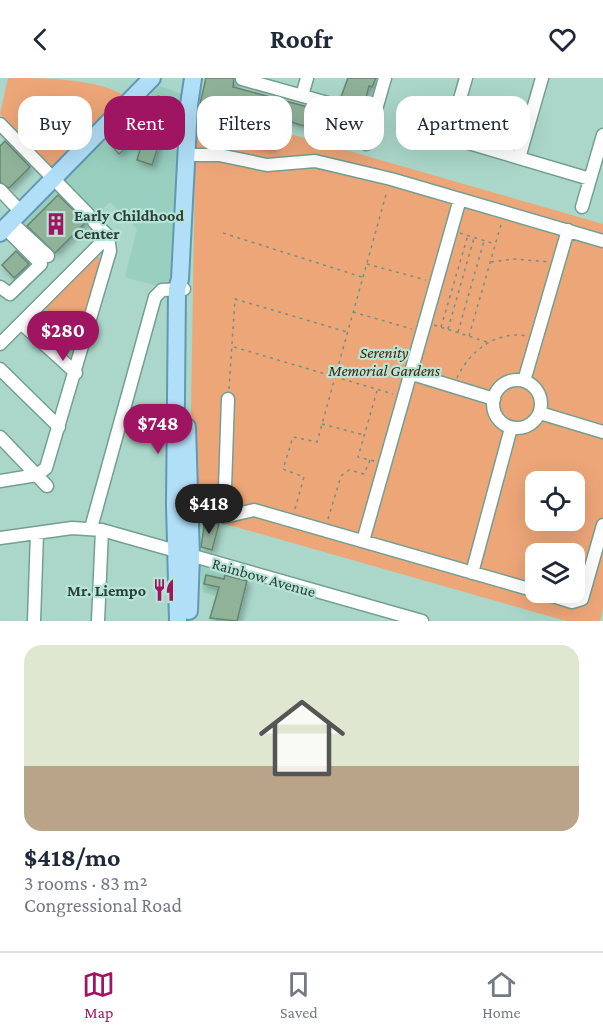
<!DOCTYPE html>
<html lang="en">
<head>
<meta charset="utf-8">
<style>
  body { margin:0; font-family:"Crimson Pro",serif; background:#f6f6f7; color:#1f2937; height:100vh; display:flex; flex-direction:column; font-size:22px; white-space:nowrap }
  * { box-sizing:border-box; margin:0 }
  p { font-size:20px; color:#747a83 }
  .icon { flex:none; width:33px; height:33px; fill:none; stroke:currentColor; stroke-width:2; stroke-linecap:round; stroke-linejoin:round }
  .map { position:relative; height:543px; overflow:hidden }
  .panel { display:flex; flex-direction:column; background:#fff; flex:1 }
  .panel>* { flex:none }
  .top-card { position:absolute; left:18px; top:18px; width:567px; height:54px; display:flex; gap:12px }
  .fabs { position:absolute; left:525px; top:393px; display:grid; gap:12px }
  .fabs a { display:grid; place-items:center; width:60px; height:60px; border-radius:12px; background:#fff; box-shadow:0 6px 24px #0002; font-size:30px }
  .price { position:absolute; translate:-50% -51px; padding:0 14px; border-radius:21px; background:#9f1561; color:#fff; font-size:20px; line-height:39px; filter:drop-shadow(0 2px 3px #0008) }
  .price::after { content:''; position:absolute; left:50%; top:36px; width:18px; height:14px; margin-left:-9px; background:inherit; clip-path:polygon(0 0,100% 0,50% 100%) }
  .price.on { background:#222; color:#fff }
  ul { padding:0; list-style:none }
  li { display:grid; align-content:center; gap:12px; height:318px; padding:0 24px }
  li+li { border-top:2px solid #e0e1e3 }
  li span { display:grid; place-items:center; height:186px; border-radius:18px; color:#555 }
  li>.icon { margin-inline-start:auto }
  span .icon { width:108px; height:108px; fill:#fffc; stroke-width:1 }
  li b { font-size:26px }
  .tag { padding:0 21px; border-radius:18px; background:#fff; box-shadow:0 6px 24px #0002; font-size:21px; line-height:54px }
  .tag.on { background:#9f1561; color:#fff }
  header { display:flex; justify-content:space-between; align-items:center; height:78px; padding:0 24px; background:#fff; font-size:27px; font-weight:700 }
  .dock { display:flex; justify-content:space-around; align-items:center; height:84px; border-top:2px solid #e0e1e3; background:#fff; font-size:16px; color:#747a83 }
  .dock a { display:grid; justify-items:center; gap:3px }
  .dock .on { color:#9f1561 }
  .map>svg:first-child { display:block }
  .built { fill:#98cfbe }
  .green { fill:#eda678; fill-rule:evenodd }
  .building { fill:#8fb299; stroke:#65866f; stroke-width:1.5; filter:url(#shadow) }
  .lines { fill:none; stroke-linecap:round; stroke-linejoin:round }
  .minor-casing { stroke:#739f91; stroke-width:15 }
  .major-casing { stroke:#6198b2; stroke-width:20 }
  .path { stroke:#709187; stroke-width:1.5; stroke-dasharray:3 4.5; stroke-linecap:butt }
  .minor { stroke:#fff; stroke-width:12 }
  .major { stroke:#b1dff8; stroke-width:16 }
  .labels { text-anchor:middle; stroke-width:4.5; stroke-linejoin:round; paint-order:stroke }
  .poi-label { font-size:16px; font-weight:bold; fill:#2c3e38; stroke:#b6e4d6; text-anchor:start }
  .park-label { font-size:16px; font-style:italic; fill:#471e00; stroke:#b6e4d6 }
  .street-label { font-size:16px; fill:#2c3e38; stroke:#b6e4d6 }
</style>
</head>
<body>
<header><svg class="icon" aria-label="back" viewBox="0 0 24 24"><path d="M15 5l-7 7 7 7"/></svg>Roofr<svg class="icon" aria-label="heart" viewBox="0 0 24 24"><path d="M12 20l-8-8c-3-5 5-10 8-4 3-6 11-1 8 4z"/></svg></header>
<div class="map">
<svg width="603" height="543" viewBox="0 0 603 543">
  <defs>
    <filter id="shadow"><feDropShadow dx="3" dy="3" stdDeviation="3" flood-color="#0004"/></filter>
  </defs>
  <rect width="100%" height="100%" fill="#aad7c9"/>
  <path class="built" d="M160,8l21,8 -9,191 -12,2 -35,-10 12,-48 -27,-27 -62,59 -32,-32z
    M200,486l33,8 -7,26 -23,-5z"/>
  <path class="green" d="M8,0c38,0 94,0 121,21l-78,71 -51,-56z
    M196,29l407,117v385l-3,12h-34l-372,-106 -3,-106zM536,404h38v38h-38zM536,476h38v38h-38z
    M95,177l8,5 -24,82 -35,-35z"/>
  <path class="building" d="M206,0h28l-1,9 127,34 -7,23 -15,-4 3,-8 -41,-7 -23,-8 1,-2 -50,-13 -4,14 54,14 -5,19 -64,-17 6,-24 -15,-4z
    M348,0h28l-4,9 -3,-1 -4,16 -24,-5z
    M158,18l15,5 -21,64 -15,-5 4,-13 -13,-1 -9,8 -10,-11z
    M5,63l25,26 -21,21 -9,-6v-36z
    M58,117l28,27 -31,31 -28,-27z
    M16,173l13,13 -15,14 -12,-13z
    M205,442l14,4 -7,26 -11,-3z
    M206,497l18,4 1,-4 22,6 -10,40 -27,-3 9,-31 -15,-3z"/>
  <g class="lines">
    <g class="minor-casing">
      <path id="minor" d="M466,0l-15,52 4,9 135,40
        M242,1l132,37
        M302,18l5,-18
        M0,46l88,90
        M366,66l19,-66
        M188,77h31l48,10 48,-4 76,18 212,62
        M519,80l23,-80
        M0,112l21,22
        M582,129l21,-72
        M11,144l37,34
        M0,209l10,7 31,-30 -36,-36
        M21,245l55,50
        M0,266l108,-108
        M0,291l59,58
        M409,295l85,26
        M493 326a24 24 0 1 1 48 0a24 24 0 1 1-48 0Z
        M524,303l44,-151
        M540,335l63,19
        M0,359l47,49
        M0,403l37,-6 9,-7 64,-217 -2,-15 -14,-14
        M189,429l35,10 30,-7 282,81
        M224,439l4,-118
        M91,450l64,-231 7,-7 22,-1
        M0,460l72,-10 30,2 320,91
        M363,463l97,-342
        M472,495l39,-145
        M540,514l32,10 10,-3 21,-74
        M34,543l3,-88
        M98,543l4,-91"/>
    </g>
    <g class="major-casing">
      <path id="major" d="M0,155l152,-155
        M187,349l4,129 -2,55
        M178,543l-3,-116 2,-216 3,-10 9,-174 4,-27"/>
    </g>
    <path class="path" d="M223,155l139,44
      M460,155l35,11
      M491,184l23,-3 35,3
      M367,186l59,16
      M353,234l59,17
      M434,247l53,17
      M441,249l27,-92
      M448,251l26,-91
      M458,254l26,-91
      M469,258l33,-115
      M234,269l159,47
      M457,300c12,-27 40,-48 70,-42
      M229,311l6,-90 112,33
      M322,346l42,11
      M374,383l-16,-4 19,-66
      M295,431l9,-32 -21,-8 10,-32 24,5 70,-251
      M328,441l13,-43 8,-6 15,4 6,-14"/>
    <use href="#minor" class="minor"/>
    <use href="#major" class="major"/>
  </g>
  <defs>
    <g id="building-bare" transform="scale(1.8)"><path d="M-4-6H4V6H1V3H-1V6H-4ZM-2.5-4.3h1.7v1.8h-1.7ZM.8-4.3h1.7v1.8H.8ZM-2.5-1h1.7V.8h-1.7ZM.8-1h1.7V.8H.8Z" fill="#9f1561" stroke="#b6e4d6" stroke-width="2.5" paint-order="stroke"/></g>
    <g id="restaurant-bare" transform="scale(1.8)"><path d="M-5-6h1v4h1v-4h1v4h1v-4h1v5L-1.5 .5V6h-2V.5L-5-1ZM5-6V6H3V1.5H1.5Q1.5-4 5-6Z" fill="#9f1561" stroke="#b6e4d6" stroke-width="2.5" paint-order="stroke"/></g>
  </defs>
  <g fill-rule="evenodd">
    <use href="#building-bare" x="56" y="146"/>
    <use href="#restaurant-bare" x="164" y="512"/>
  </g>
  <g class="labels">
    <g class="poi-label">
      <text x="74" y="143">Early Childhood<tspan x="74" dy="18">Center</tspan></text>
      <text x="146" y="518" text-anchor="end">Mr. Liempo</text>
    </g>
    <g class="park-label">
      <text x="384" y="280">Serenity<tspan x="384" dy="18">Memorial Gardens</tspan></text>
    </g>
    <g class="street-label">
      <text transform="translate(264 499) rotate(16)" y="6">Rainbow Avenue</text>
    </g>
  </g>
</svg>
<div class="fabs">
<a><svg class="icon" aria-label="locate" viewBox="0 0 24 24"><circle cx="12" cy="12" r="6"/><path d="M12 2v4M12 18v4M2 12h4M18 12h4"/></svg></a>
<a><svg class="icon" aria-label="layers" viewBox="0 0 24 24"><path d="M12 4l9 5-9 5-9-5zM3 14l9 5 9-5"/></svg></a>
</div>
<b class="price" style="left:63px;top:284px">$280</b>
<b class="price" style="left:158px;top:377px">$748</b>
<b class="price on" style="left:209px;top:457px">$418</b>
<div class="top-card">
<a class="tag">Buy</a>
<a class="tag on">Rent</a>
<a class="tag">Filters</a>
<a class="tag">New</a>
<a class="tag">Apartment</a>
</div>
</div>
<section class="panel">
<ul>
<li><span style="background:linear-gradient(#dfe7d0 65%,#b9a48a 0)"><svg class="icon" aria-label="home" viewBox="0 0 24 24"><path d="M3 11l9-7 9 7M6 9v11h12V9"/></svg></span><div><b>$418/mo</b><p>3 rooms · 83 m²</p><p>Congressional Road</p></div></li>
</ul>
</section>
<nav class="dock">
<a class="on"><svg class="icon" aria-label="map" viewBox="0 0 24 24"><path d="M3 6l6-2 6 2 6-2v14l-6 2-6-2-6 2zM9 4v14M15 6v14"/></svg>Map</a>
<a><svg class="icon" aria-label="saved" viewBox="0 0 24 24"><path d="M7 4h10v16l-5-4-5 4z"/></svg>Saved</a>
<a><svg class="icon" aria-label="home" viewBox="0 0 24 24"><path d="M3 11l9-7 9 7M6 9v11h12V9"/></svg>Home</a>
</nav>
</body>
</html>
